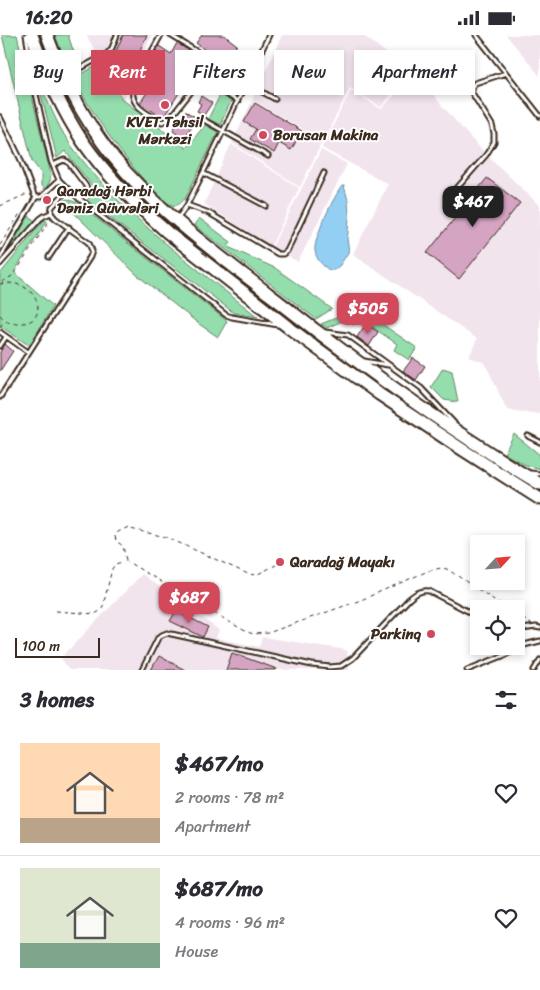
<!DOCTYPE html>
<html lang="en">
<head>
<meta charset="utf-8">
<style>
  body { margin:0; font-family:Sriracha,sans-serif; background:#f7f7f7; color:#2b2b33; height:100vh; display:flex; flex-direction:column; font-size:19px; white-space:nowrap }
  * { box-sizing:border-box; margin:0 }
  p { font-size:16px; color:#7c7c81 }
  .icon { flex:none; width:28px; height:28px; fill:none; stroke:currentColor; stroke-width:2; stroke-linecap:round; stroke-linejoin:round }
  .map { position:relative; height:635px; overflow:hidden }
  .side { display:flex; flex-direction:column; background:#fff; flex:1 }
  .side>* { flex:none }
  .hud { position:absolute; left:15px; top:15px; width:510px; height:45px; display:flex; gap:10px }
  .needle { width:32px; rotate:64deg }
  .fabs { position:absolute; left:470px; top:500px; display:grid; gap:10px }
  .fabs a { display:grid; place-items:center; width:55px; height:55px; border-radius:0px; background:#fff; box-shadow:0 2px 8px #0003; font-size:25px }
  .scale { position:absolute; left:15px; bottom:12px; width:85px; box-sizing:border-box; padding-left:5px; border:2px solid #3b2a1e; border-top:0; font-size:14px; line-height:18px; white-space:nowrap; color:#3b2a1e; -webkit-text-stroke:4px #fff; paint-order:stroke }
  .price { position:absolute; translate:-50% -42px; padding:0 11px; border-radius:10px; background:#d1495b; color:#fff; font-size:16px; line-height:32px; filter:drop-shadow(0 1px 2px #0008) }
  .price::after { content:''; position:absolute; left:50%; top:30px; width:15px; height:11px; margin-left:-8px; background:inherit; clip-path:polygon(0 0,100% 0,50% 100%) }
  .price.active { background:#222; color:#fff }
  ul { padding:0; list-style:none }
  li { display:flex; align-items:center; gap:15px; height:125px; padding:0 20px }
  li+li { border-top:1px solid #e1e1e2 }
  li span { display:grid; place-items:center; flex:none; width:140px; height:100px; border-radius:0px; color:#555 }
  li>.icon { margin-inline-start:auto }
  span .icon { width:60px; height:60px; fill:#fffc; stroke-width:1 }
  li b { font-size:21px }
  h2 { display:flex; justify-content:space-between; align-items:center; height:60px; padding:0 20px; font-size:21px }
  .chip { padding:0 18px; border-radius:0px; background:#fff; box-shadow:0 2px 8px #0003; font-size:18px; line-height:45px }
  .chip.active { background:#d1495b; color:#fff }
  .status { display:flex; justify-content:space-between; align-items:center; height:35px; padding:0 25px; background:#fff; direction:ltr }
  .status svg { height:14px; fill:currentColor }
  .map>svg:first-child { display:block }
  .built { fill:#f2e4ed }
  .green { fill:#94ddad; stroke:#688466 }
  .water { fill:#93cff3; stroke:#708d9e }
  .building { fill:#d4a4c2; stroke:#3b2a1e }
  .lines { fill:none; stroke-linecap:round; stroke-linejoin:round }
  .service-casing { stroke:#3b2a1e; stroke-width:7 }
  .motorway-casing { stroke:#3b2a1e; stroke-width:15 }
  .path { stroke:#3b2a1e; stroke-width:1; stroke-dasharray:4 4; stroke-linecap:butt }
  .service { stroke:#fff; stroke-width:3 }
  .motorway { stroke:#fff; stroke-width:11 }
  .poi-dot { fill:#d1495b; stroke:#fff; stroke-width:2 }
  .labels { text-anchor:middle; stroke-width:4; stroke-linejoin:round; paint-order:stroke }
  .poi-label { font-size:15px; font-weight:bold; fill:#3b2a1e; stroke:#fff; text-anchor:start }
</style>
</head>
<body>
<div class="status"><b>16:20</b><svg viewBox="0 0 49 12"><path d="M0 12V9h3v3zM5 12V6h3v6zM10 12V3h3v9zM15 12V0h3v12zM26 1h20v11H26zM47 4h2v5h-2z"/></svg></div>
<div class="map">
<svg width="540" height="635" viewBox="0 0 540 635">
  <rect width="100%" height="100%" fill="#fff"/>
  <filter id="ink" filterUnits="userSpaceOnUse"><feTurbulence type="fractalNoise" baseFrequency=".02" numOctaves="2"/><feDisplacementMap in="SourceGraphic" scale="10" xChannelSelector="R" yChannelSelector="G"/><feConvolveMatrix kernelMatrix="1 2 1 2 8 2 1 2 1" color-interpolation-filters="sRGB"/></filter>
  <g filter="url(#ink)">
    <path class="built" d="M86,0h66l-29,64z
      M282,0h81l48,37 -30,35 -31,-19 -27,53 -71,-41z
      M506,0h34v41z
      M417,37l22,30 37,42 64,62v208l-33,-4 -22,-47 -16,-6 8,-18 -124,-85 35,-70 -66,-36 29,-58 30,19z
      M252,66l70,41 -22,45 -68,-44z
      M231,109l68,44 -28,58 -67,-42z
      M321,115l26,14 -49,98 -26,-15z
      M142,539l77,56 -3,8 43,9 3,-10 85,13 2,20h-280l-8,-12z"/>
    <path class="green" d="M2,0h15l34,140 -1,6 -5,9 -4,-4v-13l-9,-12z
      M55,0h13l10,30 -11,1z
      M245,15l10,2 -20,43 -14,-8z
      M101,28l21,36 64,49 19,-23 13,7 -33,67c-4,3 -7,8 -13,6 -8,-2 -16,-12 -21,-17 -31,-34 -52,-65 -75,-104l4,-9z
      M40,55l3,1c9,19 17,40 30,57 50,68 120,117 185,169l-24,-4 -147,-113 9,-9 -31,-40 -8,7z
      M220,60l11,6 -11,24 -12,-6z
      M68,164l9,4 150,118 -9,16 -19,-13 -62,-49 -63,-62c-5,-4 -12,-2 -13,-9l3,-4z
      M29,181l6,5 -31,36z
      M199,183l32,24 -3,5 47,21 57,41 -16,10 -122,-94z
      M44,185l3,1 -33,51 39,34 -22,37 -2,1h-2l-27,-18v-52z
      M367,275l10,6 -1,4 41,28 -8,12 -15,-10 3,-6 -36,-25z
      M348,278l9,6 -3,6 -5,-5 -9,2 -13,6 -6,-4z
      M443,333l9,3 6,31 -14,-2 -13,-13z
      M514,399l26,21v14l-14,-4 -22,-11z"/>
    <path class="water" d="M342,151h2l4,14 1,16 -1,17 -1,6 2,12 -9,14 -6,5h-5c-7,-5 -13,-11 -14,-19 -2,-12 19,-55 27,-65z"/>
    <path class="building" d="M123,0h24l-18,39 -19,-9z
      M202,0h22l13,10 -14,19 -27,-21z
      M177,8l27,17 -8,13 -3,-3 -7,12 5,3 -5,7v1l-5,-3 -18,28 -23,-15 8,-12 -10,-8 21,-37 12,8z
      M201,61l11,7 -8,12 -7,-4 4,-7 -3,-2z
      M255,68l47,28 -11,19 -12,-7 -5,10 -24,-14 6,-10 -12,-7z
      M185,76l12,7 -13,20 -11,-8z
      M487,143l33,25 -61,76 -32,-26z
      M366,289l12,8 -9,14 -12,-9z
      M5,309l8,7 -13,20v-19z
      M413,323l12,8 -9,14 -13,-9z
      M176,576l32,16 -5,10 -33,-16z
      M232,618l45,16 -1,1h-50z
      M159,621l26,14h-34z"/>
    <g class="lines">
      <g class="service-casing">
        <path id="service" d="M26,0l10,59 15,67 8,19 9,9 20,17 138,109 6,2 46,8
          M161,0l-27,49c-7,22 13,29 28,38l6,-2 3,-3 27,-34 5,-1c3,-7 10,-16 6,-23l-39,-24
          M476,0l64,81
          M67,41l41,-23 4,-5 5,-13
          M203,47l35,19
          M246,48l29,16
          M0,82l20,41 14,37 2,2h5l18,-17
          M202,84l66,37
          M53,130l11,-5 4,2 18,24 1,3 -8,10
          M203,138l63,33
          M450,161l36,-41 8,-13v-8l-2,-9 -20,-32v-6l3,-4 31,-10
          M187,170l22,8 69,41h5l4,-3 37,-78
          M178,183l9,-13 16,-32 66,-138
          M49,222l20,-30
          M0,223l36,-61
          M0,229l40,-45 4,-3 7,-3
          M0,297l28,20
          M325,297l23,3 73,53 33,35
          M0,311l6,-9
          M364,326l24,4
          M0,362l90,-140 2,-6 -3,-8 -34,-25 -4,-5 1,-6 16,-18
          M528,401l12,6
          M531,438l9,1
          M516,595l20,-3 4,1
          M142,635l16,-32 4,-3 5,-2 145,32 18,2 11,-1 12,-8 56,-59c7,-6 12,-9 20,-8l50,26
          M467,635l38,-15 19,-10 16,-4
          M534,635l6,-10"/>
      </g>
      <g class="motorway-casing">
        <path id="motorway" d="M32,0c13,37 29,74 51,107 23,33 53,63 84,90l121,95 91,67 81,54 80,51
          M47,0c18,50 43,97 79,137 43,47 94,84 144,123 16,12 32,25 48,37 71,54 145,106 222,152"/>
      </g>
      <path class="path" d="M0,171l29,-13
        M0,210l21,-33
        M2,247l10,-6 5,-6 34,-52
        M0,280c5,6 10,8 18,8 34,3 22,-47 -18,-39
        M0,292l4,-6
        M126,525l-3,-14 -7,-5 -1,-5 3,-4 8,-4 40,9 82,37 8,1 20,-10
        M56,576l39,3 5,-3 3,-5 9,-37 3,-5 11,-3 119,70 8,3 15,-1 93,-33 67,-29 13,-3 6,1 61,40
        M516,579l15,10"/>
      <use href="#service" class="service"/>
      <use href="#motorway" class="motorway"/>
    </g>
  </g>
  <g class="poi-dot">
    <circle cx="165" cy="70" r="5"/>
    <circle cx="263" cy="100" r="5"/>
    <circle cx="47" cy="165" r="5"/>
    <circle cx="280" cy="527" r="5"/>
    <circle cx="431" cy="599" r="5"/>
  </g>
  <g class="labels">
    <g class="poi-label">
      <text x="165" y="92" text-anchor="middle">KVET Təhsil<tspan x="165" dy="17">Mərkəzi</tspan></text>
      <text x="273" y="105">Borusan Makina</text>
      <text x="57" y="161">Qaradağ Hərbi<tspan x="57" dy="17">Dəniz Qüvvələri</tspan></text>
      <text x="290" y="532">Qaradağ Mayakı</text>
      <text x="421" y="604" text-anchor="end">Parkinq</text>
    </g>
  </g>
</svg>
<div class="fabs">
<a><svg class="needle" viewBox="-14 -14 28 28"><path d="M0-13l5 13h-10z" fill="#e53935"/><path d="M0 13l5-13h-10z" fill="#7c7c81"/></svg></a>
<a><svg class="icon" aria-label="locate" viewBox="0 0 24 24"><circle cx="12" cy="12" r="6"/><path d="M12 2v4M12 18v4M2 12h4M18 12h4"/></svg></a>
</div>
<div class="scale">100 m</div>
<b class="price active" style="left:473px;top:193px">$467</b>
<b class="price" style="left:368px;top:300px">$505</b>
<b class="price" style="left:189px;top:589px">$687</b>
<div class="hud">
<a class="chip">Buy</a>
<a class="chip active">Rent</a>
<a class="chip">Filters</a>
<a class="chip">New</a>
<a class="chip">Apartment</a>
</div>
</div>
<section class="side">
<h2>3 homes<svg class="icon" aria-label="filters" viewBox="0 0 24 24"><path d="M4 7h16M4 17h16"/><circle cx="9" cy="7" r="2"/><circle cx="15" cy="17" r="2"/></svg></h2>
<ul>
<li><span style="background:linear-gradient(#ffd9b3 75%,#b9a48a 0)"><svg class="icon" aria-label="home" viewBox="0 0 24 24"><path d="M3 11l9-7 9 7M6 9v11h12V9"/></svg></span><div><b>$467/mo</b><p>2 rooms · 78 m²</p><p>Apartment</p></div><svg class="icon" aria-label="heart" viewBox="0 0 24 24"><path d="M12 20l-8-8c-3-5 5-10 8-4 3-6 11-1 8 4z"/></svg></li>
<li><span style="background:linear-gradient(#dfe7d0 75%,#7fa58c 0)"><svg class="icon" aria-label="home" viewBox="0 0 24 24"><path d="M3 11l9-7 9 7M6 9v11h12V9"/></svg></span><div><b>$687/mo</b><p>4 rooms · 96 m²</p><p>House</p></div><svg class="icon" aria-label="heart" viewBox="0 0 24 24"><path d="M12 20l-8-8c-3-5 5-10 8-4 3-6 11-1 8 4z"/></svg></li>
</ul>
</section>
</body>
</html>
